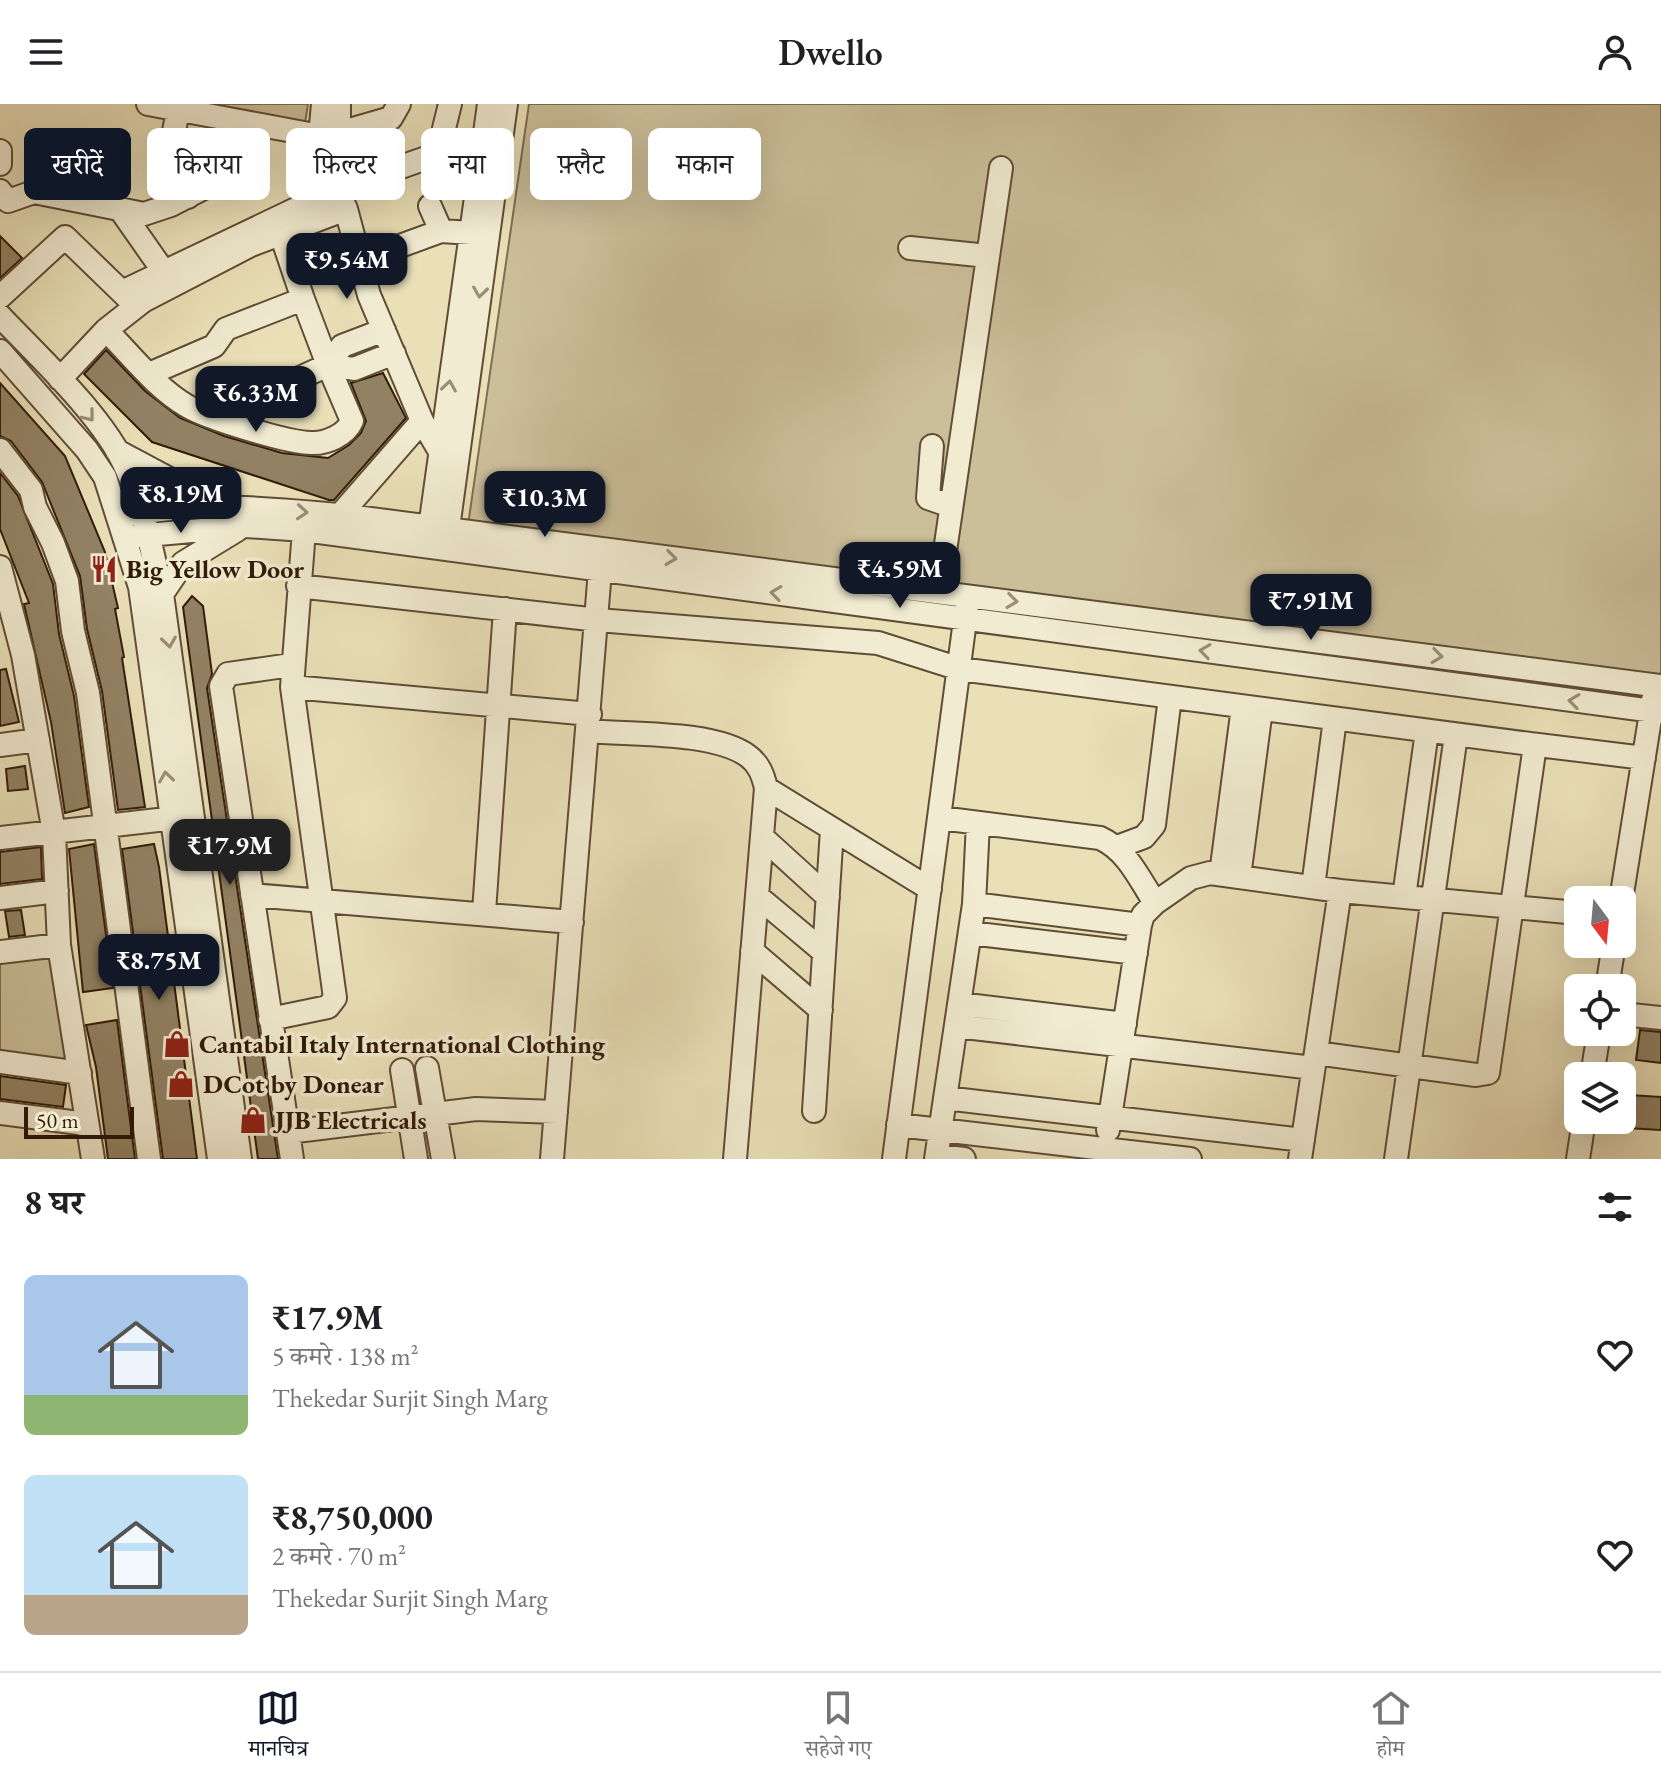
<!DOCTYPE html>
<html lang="hi">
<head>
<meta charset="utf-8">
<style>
  body { margin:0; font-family:"EB Garamond","Noto Serif Devanagari",serif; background:#f6f6f6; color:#202124; height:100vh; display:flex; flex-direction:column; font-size:30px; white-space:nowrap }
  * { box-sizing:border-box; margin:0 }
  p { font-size:26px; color:#757577 }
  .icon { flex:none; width:44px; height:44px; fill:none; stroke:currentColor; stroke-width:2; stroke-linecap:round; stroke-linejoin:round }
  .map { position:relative; height:1055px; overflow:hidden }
  .side { display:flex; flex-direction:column; background:#fff; flex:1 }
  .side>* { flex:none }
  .hud { position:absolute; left:24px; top:24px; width:800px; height:72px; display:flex; gap:16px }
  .needle { width:52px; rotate:164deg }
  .fabs { position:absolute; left:1564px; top:782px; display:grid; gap:16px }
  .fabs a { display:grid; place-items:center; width:72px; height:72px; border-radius:12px; background:#fff; box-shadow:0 8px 32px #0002; font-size:40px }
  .scale { position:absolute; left:24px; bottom:20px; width:110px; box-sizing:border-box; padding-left:8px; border:4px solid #321c09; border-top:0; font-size:22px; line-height:28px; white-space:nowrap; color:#321c09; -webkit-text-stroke:6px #f1ebd1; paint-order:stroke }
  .price { position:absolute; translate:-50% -68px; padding:0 18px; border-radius:16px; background:#111827; color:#fff; font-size:26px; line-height:52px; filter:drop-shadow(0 2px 4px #0008) }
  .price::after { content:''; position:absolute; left:50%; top:48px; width:24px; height:18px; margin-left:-12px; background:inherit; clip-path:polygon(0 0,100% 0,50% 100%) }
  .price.selected { background:#222; color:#fff }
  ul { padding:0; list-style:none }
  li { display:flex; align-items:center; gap:24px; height:200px; padding:0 24px }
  li span { display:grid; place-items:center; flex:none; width:224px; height:160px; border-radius:12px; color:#555 }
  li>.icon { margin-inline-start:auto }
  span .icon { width:96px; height:96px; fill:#fffc; stroke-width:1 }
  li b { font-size:34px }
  h2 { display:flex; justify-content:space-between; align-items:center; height:96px; padding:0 24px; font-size:34px }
  .chip { padding:0 28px; border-radius:12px; background:#fff; box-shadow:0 8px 32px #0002; font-size:28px; line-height:72px }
  .chip.selected { background:#111827; color:#fff }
  header { display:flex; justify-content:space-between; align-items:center; height:104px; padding:0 24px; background:#fff; font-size:36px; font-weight:600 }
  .menu { display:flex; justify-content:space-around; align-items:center; height:112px; border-top:2px solid #e0e0e0; background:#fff; font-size:22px; color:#757577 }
  .menu a { display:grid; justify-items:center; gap:4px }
  .menu .selected { color:#111827 }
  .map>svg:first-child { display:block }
  .green { fill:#cbbf9a; stroke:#7e6e52; stroke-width:2 }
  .building { fill:#928264; stroke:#321c09; stroke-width:2 }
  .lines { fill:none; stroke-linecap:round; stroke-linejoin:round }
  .minor-casing { stroke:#604d35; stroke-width:26 }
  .minor { stroke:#f1ebd1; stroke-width:22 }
  .oneway { stroke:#9b8e77 }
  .labels { text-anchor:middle; stroke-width:7; stroke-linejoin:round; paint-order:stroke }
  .poi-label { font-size:26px; font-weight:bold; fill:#321c09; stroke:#f1ebd1; text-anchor:start }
</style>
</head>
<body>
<header><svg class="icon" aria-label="menu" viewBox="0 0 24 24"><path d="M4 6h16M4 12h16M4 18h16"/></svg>Dwello<svg class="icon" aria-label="person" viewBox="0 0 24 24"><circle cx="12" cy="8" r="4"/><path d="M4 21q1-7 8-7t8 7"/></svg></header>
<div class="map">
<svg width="1661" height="1055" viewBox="0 0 1661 1055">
  <rect width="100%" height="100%" fill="#eae0b8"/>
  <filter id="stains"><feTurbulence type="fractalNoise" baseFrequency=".0025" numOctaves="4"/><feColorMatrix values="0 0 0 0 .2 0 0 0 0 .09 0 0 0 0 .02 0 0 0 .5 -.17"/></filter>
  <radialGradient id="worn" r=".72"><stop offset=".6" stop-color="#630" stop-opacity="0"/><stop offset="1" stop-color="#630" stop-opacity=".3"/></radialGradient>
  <path class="green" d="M193,0h115l-3,19z
    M529,0h1132v581l-1193,-160z
    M51,849l23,113 -74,-12v-97z"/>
  <path class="building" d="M0,132l22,22 -22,20z
    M106,246l39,41 35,27 44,18 58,17 46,5 21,-13 12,-12 5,-12 -15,-38 32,-10 23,45 -72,82h-5l-177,-58 -68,-68z
    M0,279l65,73 40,96 13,56 -3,1 9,48 -2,1 23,149 -27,3 -16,-119 -15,-62 -7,-53 -38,-94 -31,-41 -11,-5z
    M0,369l18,23 35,88 6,50 15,62 15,111 -24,6 -14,-91 -27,-118 5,-1 -29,-74z
    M192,492l11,10 9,68 -5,14 71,471h-20l-75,-552z
    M6,565l13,53 -19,4v-56z
    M25,662l3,23 -20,2 -2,-22z
    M94,740l19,144 -30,4 -14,-143z
    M154,740l5,23 38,292h-34l-41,-310z
    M41,743l1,32 -42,5v-32z
    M21,806l4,25 -16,2 -4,-26z
    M117,916l18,139h-27l-12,-92 -10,-42z
    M1640,926l21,2v31l-25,-3z
    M0,972l66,9 -3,22 -63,-8z
    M1629,991l32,2v33l-34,-2z"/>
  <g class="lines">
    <g class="minor-casing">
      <path id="minor" d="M148,0l172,32
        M323,0l-3,32 8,33 18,40 23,86 53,126 20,34
        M339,0v29
        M178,6l-9,48 25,12 -6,27
        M0,47v13
        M351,81l-12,-52 52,-15 8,-14
        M0,87l8,10 26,-9 110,22 27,-9 56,-29
        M430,102l11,25
        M122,108l42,60
        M281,130l22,65
        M400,142l41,-15 30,2
        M910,144l78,8
        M122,188l216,-103 94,-33 8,-11 10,-41
        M0,193l65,-60 65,63
        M0,212c39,41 104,101 126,152 18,39 26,85 36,126l78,565
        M106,226c25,25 50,58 81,76 20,12 101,37 124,37 15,1 35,-8 41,-22l-24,-56
        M384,226l-42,16 -14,19 26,4 40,-16
        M0,247l87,99 18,27 35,110 79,572
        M149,270l65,-28 12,-17 77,-30 25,66 -61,28
        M60,275l46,-49 37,-29 108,-56 95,-36
        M932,342l-4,52 23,8
        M0,346l31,40 4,17 18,36 14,38 6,50 15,62 61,466
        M117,347l105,56
        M340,411l82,-94
        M119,413c70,-17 149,-8 221,-2l1321,171
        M126,433l120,-11 58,4 1357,182
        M428,438l61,-438
        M446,439l60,-439
        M0,463l23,88 31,178 5,112 34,214
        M298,482l300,34 280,23 82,26 570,75 4,8 -46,321 -12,2 -160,-22
        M939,488l62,-424
        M162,490l21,-31 54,-33
        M291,561l-63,9 -7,12 71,473
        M292,583l298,27
        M588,627c43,4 126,0 160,25 11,8 15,19 18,32l-31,371
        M1530,640l114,14
        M0,641l38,-5
        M766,684l164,101
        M940,714l160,20c27,12 39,40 55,65l36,-25 19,-5 130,18 238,22
        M762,733l66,60
        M0,734l184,-21
        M1117,743l27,-10 10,-12 16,-128
        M1221,770l22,-167
        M1239,773l22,-168
        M1313,783l22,-168
        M252,791l320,27
        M757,792l67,56
        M1404,793l23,-166
        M0,794l57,-7
        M1621,796l32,-200
        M974,800l166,21
        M484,808l21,-303
        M970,829l166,20
        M752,847l69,59
        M0,848l59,-7
        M1607,884l7,-44
        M959,900l166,20
        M1622,910l39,4
        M270,915l58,-12 7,-9 -43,-311 12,-157
        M956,922l357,42
        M0,958l80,11
        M427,964l16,91
        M402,966l14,89
        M1592,972l7,-44
        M945,994l358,42
        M814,1007l18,-282
        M0,1009l87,11
        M898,1021l292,34
        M1108,1026l32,-205 3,-10 12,-12
        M288,1028l188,-23 80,3
        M937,1052l27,3
        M552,1055l48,-589
        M894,1055l73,-554
        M936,1055l38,-255 4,-81
        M1300,1055l40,-268
        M1396,1055l60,-424
        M1578,1055l6,-39"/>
    </g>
    <use href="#minor" class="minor"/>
  </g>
  <defs><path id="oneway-chevron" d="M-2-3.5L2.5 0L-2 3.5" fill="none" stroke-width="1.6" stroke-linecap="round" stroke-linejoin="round" transform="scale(2)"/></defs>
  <g class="oneway">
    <use href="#oneway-chevron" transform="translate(480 188) rotate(98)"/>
    <use href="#oneway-chevron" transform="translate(449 282) rotate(-82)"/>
    <use href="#oneway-chevron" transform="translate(89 312) rotate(51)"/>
    <use href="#oneway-chevron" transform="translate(302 408) rotate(4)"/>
    <use href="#oneway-chevron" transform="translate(671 454) rotate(7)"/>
    <use href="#oneway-chevron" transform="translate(776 489) rotate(-172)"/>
    <use href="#oneway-chevron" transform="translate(1012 497) rotate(7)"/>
    <use href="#oneway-chevron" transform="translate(169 538) rotate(82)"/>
    <use href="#oneway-chevron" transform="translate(1205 547) rotate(-172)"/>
    <use href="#oneway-chevron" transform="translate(1437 552) rotate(7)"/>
    <use href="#oneway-chevron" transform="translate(1574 597) rotate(-172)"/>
    <use href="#oneway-chevron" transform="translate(166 673) rotate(-98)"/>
  </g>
  <defs>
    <g id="restaurant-bare" transform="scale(2.16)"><path d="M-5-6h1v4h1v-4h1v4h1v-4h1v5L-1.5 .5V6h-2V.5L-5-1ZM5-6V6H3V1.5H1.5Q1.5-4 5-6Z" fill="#8f2418" stroke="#f1ebd1" stroke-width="2.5" paint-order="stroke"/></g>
    <g id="shop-bare" transform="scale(2.16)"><path d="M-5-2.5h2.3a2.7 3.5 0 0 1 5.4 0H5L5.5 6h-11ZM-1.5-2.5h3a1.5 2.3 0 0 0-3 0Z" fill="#8f2418" stroke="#f1ebd1" stroke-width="2.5" paint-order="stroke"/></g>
  </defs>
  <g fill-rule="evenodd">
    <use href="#restaurant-bare" x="104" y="465"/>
    <use href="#shop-bare" x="177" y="940"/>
    <use href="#shop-bare" x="181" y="980"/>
    <use href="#shop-bare" x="253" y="1016"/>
  </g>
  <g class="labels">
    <g class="poi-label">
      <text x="126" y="474">Big Yellow Door</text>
      <text x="199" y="949">Cantabil Italy International Clothing</text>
      <text x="203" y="989">DCot by Donear</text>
      <text x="275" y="1025">JJB Electricals</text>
    </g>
  </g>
  <rect width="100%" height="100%" filter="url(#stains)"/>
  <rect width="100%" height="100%" fill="url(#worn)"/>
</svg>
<div class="fabs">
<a><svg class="needle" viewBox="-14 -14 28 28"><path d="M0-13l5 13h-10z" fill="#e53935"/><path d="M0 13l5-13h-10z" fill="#757577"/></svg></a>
<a><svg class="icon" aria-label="locate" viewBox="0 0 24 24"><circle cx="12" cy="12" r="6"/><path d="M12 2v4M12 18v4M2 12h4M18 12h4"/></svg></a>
<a><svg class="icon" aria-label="layers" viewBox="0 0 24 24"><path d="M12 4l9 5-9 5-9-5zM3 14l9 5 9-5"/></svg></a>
</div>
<div class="scale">50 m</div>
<b class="price" style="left:347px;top:197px">₹9.54M</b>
<b class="price" style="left:256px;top:330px">₹6.33M</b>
<b class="price" style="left:181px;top:431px">₹8.19M</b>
<b class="price" style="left:545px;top:435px">₹10.3M</b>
<b class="price" style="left:900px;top:506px">₹4.59M</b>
<b class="price" style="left:1311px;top:538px">₹7.91M</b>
<b class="price selected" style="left:230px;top:783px">₹17.9M</b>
<b class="price" style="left:159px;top:898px">₹8.75M</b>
<div class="hud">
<a class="chip selected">खरीदें</a>
<a class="chip">किराया</a>
<a class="chip">फ़िल्टर</a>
<a class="chip">नया</a>
<a class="chip">फ़्लैट</a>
<a class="chip">मकान</a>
</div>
</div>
<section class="side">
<h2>8 घर<svg class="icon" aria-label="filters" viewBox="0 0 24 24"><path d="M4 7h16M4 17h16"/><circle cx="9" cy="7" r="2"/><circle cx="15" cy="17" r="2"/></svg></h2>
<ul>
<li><span style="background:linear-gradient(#a9c7e8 75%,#8fb573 0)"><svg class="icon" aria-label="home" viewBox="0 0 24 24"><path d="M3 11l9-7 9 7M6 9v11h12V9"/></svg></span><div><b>₹17.9M</b><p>5 कमरे · 138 m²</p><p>Thekedar Surjit Singh Marg</p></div><svg class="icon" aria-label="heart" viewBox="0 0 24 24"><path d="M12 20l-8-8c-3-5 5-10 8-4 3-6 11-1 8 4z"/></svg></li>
<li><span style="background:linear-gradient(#bfe0f5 75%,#b9a48a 0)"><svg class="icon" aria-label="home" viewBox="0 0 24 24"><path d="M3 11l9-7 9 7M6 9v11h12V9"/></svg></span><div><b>₹8,750,000</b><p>2 कमरे · 70 m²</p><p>Thekedar Surjit Singh Marg</p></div><svg class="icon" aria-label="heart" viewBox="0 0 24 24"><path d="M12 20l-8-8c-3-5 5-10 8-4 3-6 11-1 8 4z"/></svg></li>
</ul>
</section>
<nav class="menu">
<a class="selected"><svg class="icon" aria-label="map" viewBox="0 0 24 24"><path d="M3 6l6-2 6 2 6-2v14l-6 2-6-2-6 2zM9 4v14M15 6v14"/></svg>मानचित्र</a>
<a><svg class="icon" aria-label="saved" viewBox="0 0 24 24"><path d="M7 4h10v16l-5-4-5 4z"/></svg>सहेजे गए</a>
<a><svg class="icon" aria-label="home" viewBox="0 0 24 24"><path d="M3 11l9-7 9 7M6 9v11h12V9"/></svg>होम</a>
</nav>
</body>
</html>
